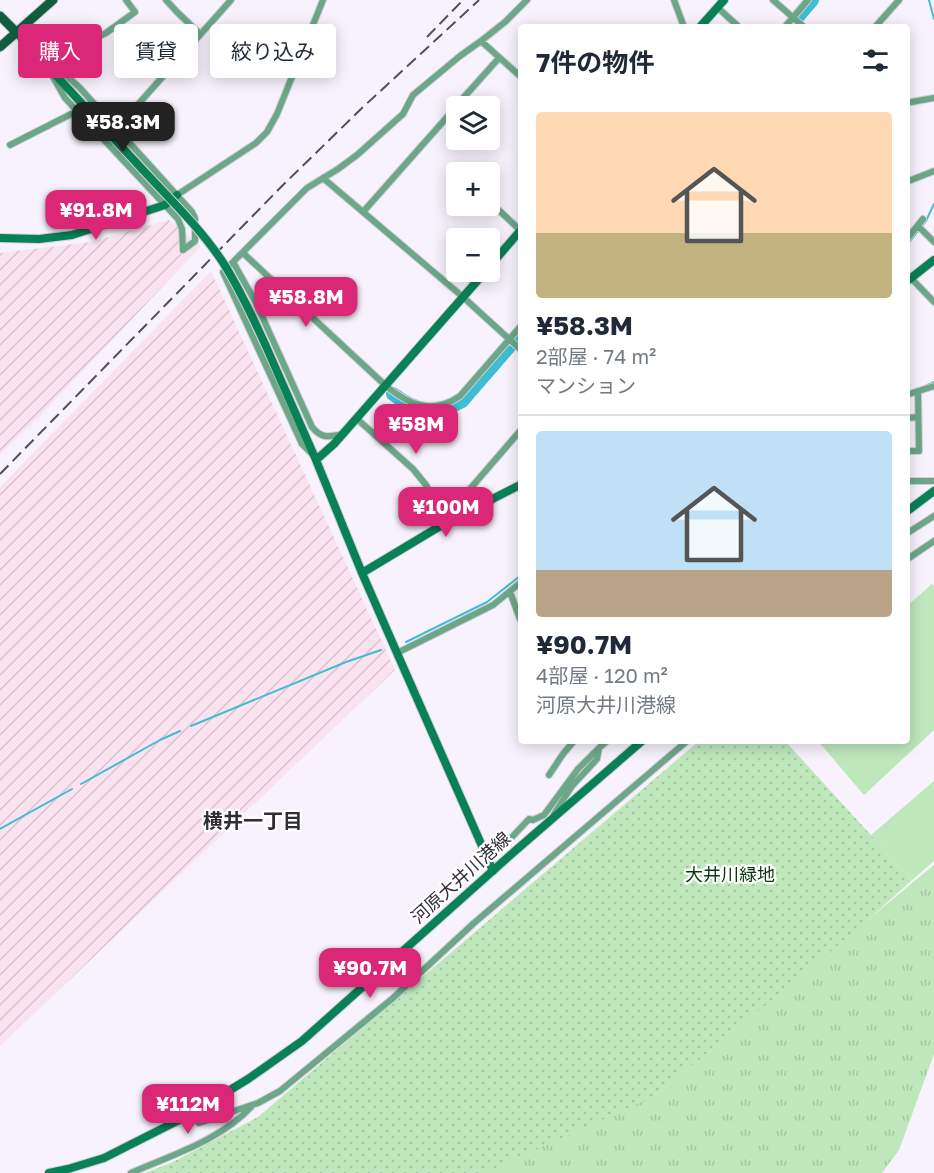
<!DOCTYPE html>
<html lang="ja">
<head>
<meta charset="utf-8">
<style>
  body { margin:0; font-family:"Golos Text","Noto Sans JP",sans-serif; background:#f6f6f7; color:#1f2937; height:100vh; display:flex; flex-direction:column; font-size:22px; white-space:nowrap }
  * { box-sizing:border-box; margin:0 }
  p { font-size:20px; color:#747a83 }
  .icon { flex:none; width:33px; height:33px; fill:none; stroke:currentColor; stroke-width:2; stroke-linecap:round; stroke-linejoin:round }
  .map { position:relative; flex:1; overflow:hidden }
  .sheet { position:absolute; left:518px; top:24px; width:392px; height:720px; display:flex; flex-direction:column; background:#fff; border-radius:6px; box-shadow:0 3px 15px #0003 }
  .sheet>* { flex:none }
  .top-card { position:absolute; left:18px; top:24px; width:410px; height:54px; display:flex; gap:12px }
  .controls { position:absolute; left:446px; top:96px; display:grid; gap:12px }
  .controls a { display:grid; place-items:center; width:54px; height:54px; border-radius:6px; background:#fff; box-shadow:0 3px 15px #0003; font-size:30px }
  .price { position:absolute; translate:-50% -51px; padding:0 14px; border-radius:12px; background:#db2777; color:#fff; font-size:20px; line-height:39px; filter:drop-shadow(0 2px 3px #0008) }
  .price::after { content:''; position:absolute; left:50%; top:36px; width:18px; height:14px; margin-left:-9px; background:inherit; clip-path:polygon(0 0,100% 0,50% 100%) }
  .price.on { background:#222; color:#fff }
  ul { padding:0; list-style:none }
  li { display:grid; align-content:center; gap:12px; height:318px; padding:0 18px }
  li+li { border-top:2px solid #e0e1e3 }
  li span { display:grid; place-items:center; height:186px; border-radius:6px; color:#555 }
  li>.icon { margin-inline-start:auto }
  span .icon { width:108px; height:108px; fill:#fffc; stroke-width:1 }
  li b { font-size:26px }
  h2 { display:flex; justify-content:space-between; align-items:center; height:72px; padding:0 18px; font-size:26px }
  .tag { padding:0 21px; border-radius:6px; background:#fff; box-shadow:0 3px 15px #0003; font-size:21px; line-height:54px }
  .tag.on { background:#db2777; color:#fff }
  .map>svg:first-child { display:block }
  .industrial { fill:url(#industrial-furrows) }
  .grass { fill:url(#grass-tufts) }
  .park { fill:url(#park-dots) }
  .pitch { fill:#bee7bc }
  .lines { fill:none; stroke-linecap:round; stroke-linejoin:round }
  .stream { stroke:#40bdd2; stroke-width:2 }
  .river { stroke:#40bdd2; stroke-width:14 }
  .street-casing { stroke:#d3cfd8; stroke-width:8 }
  .secondary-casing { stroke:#d3cfd8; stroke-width:10 }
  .primary-casing { stroke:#d3cfd8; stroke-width:11 }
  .street { stroke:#6ca789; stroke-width:6 }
  .secondary { stroke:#098156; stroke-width:8 }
  .primary { stroke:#115d3f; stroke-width:9 }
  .rail { stroke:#524e57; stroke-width:2; stroke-dasharray:12 6; stroke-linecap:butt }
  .secondary-bridge-casing { stroke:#d3cfd8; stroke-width:10; stroke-linecap:butt }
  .secondary-bridge { stroke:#098156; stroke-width:8 }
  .labels { text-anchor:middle; stroke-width:4.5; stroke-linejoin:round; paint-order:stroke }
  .park-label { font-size:18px; fill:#0b380e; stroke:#fff }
  .street-label { font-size:18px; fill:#312d36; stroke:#fff }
  .neighbourhood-label { font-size:20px; font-weight:bold; fill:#312d36; stroke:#fff }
</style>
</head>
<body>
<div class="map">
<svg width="934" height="1173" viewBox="0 0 934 1173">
  <defs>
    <pattern id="industrial-furrows" width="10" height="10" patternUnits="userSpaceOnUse" patternTransform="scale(1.5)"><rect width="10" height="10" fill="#fae3ef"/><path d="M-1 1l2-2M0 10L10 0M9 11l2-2" fill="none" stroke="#d7c3ce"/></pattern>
    <pattern id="grass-tufts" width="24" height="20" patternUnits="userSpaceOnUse" patternTransform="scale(1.5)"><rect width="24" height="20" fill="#bee7bc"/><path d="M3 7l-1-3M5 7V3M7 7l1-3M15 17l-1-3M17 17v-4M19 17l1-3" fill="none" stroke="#a4c6a2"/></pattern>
    <pattern id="park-dots" width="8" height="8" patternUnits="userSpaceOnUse" patternTransform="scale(1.5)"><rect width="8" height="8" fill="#bee7bc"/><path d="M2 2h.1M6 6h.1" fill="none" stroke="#a4c6a2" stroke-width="1.8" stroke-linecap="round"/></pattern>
  </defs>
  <rect width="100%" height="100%" fill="#f7f2fc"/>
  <path class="industrial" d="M169,220l32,26 -159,168 -42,41v-202l91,-11z
    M211,271l184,399 -395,376v-559z"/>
  <path class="grass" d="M934,865v189l-35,96 -17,23h-422l195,-77z"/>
  <path class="park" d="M699,741h86l127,139 -53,48 -204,168 -171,77h-339l28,-11 85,-45z"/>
  <path class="pitch" d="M932,584l2,2v144l-70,65 -46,-54h88v-134z
    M934,781v80l-22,19 -41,-45z"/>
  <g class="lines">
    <path class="stream" d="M929,0l5,19
      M906,246l20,-25 8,-17
      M923,387l11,-5
      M406,642l81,-40 33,-26
      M191,726l155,-64 35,-12
      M81,784l79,-44 20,-9
      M0,829l72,-40"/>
    <path class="river" d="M789,27l23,-27
      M393,394c24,18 43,21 69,7l58,-67"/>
    <g class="street-casing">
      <path id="street" d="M166,0l11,12 23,22
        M674,0l10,27
        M773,0l31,27
        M717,7l22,20
        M785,27l23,-27
        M875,27l24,-27
        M481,41l39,35
        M46,63l60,-30 29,-21 -9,-12
        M47,64l13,6 19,17 113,125 3,6v23l-12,9
        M52,75l13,23 113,121 4,10 1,21
        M906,103l28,-5
        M456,106l43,-48
        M117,128l114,-128
        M10,145l67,-34
        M323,178l140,119 57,52
        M906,182l28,-11
        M177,195l79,-52 11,-11 10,-18 46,-114
        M489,201l31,29
        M363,212l93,-105
        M918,226l16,16
        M906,240l17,-21
        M243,253l142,132c23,20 48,30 75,11l60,-69
        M233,262l23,41 56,124c10,12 16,10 31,7
        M911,278l23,24
        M906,395l28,-9
        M356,418l57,51 13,16 18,34
        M906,418l12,-1
        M906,451h13l-1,-60
        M312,454l-10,-10 -79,-172 84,-84 31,-19 19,-14 46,-41 10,-19 47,-39 21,-15 24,-19 22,-22
        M906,481h28
        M446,521l-2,-2 76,-88
        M906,534l28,-18
        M906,560l28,-19
        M510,592l10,27
        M397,653l96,-48 27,-22
        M549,775l14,-21 11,-13
        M554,814l18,-28 25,-27 2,-11 8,-7
        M512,837l17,-18 4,1 11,-5 34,-46 21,-21
        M191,1114l8,9 59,-20 22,-12 113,-93 81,-75 213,-182
        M131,1173c41,-18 90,-33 121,-67"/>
    </g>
    <g class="secondary-casing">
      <path id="secondary" d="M700,27l24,-27
        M16,32l127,138
        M0,238l39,1 33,-4 93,-30 12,-10
        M489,267l31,-36
        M906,282l28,-22
        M265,344l51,116 46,113 35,80 96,218
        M316,460l18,-16 151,-172
        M906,512l28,-21
        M362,573l85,-51 73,-37
        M49,1173l19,-4 36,-11 87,-44 57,-35 54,-38 213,-190 127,-110"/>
    </g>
    <g class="primary-casing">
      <path id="primary" d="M0,16l16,16
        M0,47l53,-47"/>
    </g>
    <use href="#street" class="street"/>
    <use href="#secondary" class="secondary"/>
    <use href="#primary" class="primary"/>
    <path class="rail" d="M427,37l36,-37
      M0,474l282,-288 80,-78 117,-108"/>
    <g class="secondary-bridge-casing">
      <path id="secondary-bridge" d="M143,170c27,29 57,58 79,91 17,26 30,55 43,83"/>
    </g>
    <use href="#secondary-bridge" class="secondary-bridge"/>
  </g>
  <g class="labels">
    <g class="park-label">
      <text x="730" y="881">大井川緑地</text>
    </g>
    <g class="street-label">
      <text transform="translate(461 878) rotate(-42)" y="6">河原大井川港線</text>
    </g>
    <g class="neighbourhood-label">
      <text x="253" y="828">横井一丁目</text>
    </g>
  </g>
</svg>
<div class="controls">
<a><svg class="icon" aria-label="layers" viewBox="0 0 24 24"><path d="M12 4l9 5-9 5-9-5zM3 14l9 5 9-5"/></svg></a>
<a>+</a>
<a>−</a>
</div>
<b class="price on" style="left:123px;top:153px">¥58.3M</b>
<b class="price" style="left:96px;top:241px">¥91.8M</b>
<b class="price" style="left:306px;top:328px">¥58.8M</b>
<b class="price" style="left:416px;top:455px">¥58M</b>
<b class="price" style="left:446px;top:538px">¥100M</b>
<b class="price" style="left:370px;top:999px">¥90.7M</b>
<b class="price" style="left:188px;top:1135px">¥112M</b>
<div class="top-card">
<a class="tag on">購入</a>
<a class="tag">賃貸</a>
<a class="tag">絞り込み</a>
</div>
<section class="sheet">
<h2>7件の物件<svg class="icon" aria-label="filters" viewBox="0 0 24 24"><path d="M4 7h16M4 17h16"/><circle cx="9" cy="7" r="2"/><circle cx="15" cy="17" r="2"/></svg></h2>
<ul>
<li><span style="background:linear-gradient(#ffd9b3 65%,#c2b280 0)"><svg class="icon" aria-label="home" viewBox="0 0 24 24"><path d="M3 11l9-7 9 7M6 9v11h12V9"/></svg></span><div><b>¥58.3M</b><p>2部屋 · 74 m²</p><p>マンション</p></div></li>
<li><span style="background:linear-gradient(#bfe0f5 75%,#b9a48a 0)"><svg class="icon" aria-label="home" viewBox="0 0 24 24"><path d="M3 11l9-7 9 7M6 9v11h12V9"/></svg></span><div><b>¥90.7M</b><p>4部屋 · 120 m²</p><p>河原大井川港線</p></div></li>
</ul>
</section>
</div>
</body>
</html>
